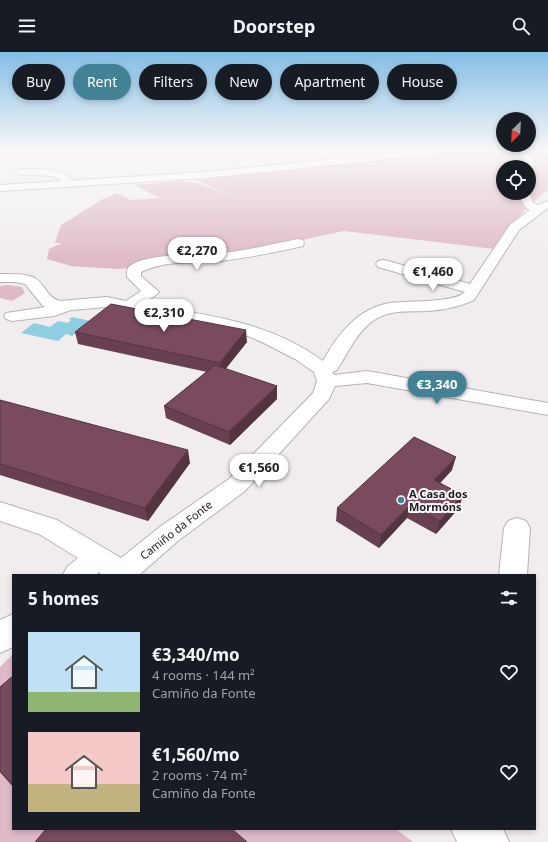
<!DOCTYPE html>
<html lang="en">
<head>
<meta charset="utf-8">
<style>
  body { margin:0; font-family:"Noto Sans",sans-serif; background:#242831; color:#f1f3f6; height:100vh; display:flex; flex-direction:column; font-size:15px; white-space:nowrap }
  * { box-sizing:border-box; margin:0 }
  p { font-size:13px; color:#9ea1a6 }
  .icon { flex:none; width:22px; height:22px; fill:none; stroke:currentColor; stroke-width:2; stroke-linecap:round; stroke-linejoin:round }
  .map { position:relative; flex:1; overflow:hidden }
  .panel { position:absolute; left:12px; top:522px; width:524px; height:256px; display:flex; flex-direction:column; background:#171b24; border-radius:0px; box-shadow:0 2px 6px #0003 }
  .panel>* { flex:none }
  .banner { position:absolute; left:12px; top:12px; width:524px; height:36px; display:flex; gap:8px }
  .needle { width:26px; rotate:204deg }
  .fabs { position:absolute; left:496px; top:60px; display:grid; gap:8px }
  .fabs a { display:grid; place-items:center; width:40px; height:40px; border-radius:50%; background:#171b24; box-shadow:0 2px 6px #0003; font-size:20px }
  .price { position:absolute; translate:-50% -34px; padding:0 9px; border-radius:14px; background:#fff; color:#222; font-size:13px; line-height:26px; filter:drop-shadow(0 1px 2px #0008) }
  .price::after { content:''; position:absolute; left:50%; top:24px; width:12px; height:9px; margin-left:-6px; background:inherit; clip-path:polygon(0 0,100% 0,50% 100%) }
  .price.active { background:#438296; color:#fff }
  ul { padding:0; list-style:none }
  li { display:flex; align-items:center; gap:12px; height:100px; padding:0 16px }
  li span { display:grid; place-items:center; flex:none; width:112px; height:80px; border-radius:0px; color:#555 }
  li>.icon { margin-inline-start:auto }
  span .icon { width:48px; height:48px; fill:#fffc; stroke-width:1 }
  li b { font-size:17px }
  h2 { display:flex; justify-content:space-between; align-items:center; height:48px; padding:0 16px; font-size:17px }
  .pill { padding:0 14px; border-radius:18px; background:#171b24; box-shadow:0 2px 6px #0003; font-size:14px; line-height:36px }
  .pill.active { background:#438296; color:#fff }
  header { display:flex; justify-content:space-between; align-items:center; height:52px; padding:0 16px; background:#171b24; font-size:18px; font-weight:700 }
  .map>svg:first-child { display:block }
  .green { fill:#dfb9c8; fill-rule:evenodd }
  .water { fill:#8ecde2 }
  .lines { fill:none; stroke-linecap:round; stroke-linejoin:round }
  .minor-casing { stroke:#b6b3b4; stroke-width:2 }
  .major-casing { stroke:#b6b3b4; stroke-width:2 }
  .minor { fill:#fff; fill-rule:evenodd }
  .major { fill:#fff; fill-rule:evenodd }
  .wall { fill:#694052 }
  .shaded-wall { fill:#553442 }
  .building { fill:#7a4b5f; stroke:#553442 }
  .poi-dot { fill:#438296; stroke:#fefafc; stroke-width:1.5 }
  .labels { text-anchor:middle; stroke-width:4; stroke-linejoin:round; paint-order:stroke }
  .poi-label { font-size:11px; font-weight:bold; fill:#1d1b1c; stroke:#fefafc; text-anchor:start }
  .street-label { font-size:11px; fill:#1d1b1c; stroke:#fefafc }
</style>
</head>
<body>
<header><svg class="icon" aria-label="menu" viewBox="0 0 24 24"><path d="M4 6h16M4 12h16M4 18h16"/></svg>Doorstep<svg class="icon" aria-label="search" viewBox="0 0 24 24"><circle cx="10" cy="10" r="6"/><path d="M15 15l6 6"/></svg></header>
<div class="map">
<svg width="548" height="790" viewBox="0 0 548 790">
  <rect width="100%" height="100%" fill="#f1edee"/>
  <path class="green" d="M450,99h98v38l-23,21 -30,39 -151,-18 -121,26 -105,12 -47,-3 -24,-7 2,-10 13,-6h-7l6,-18 42,-26 14,-6 14,7 28,-2 -24,-13 49,-4 16,3 41,16 -45,-20zM503,115h26v26h-26z
    M8,233l14,2 3,6 -13,8 -12,-3v-12z
    M13,602v175h383l17,13h-413v-175z"/>
  <path class="water" d="M72,265l19,4 -19,15 -6,-2 -8,7 -37,-8 13,-10 16,4 8,-6 10,2 3,-3 -2,-1z"/>
  <g class="lines">
    <g class="minor-casing">
      <path id="minor" d="M520,99h9l-1,2 7,8 -3,8 -3,1v-3h-5l1,-5 -6,-9z
        M21,117c16,1 41,-3 52,12l-5,3 -15,-8 -35,-2 -2,-2 2,-2z
        M529,139l4,12 5,2 10,-4v7l-29,22 -45,70c-15,7 -31,10 -47,11 -21,1 -41,-2 -58,13 -15,13 -22,31 -33,47l-4,1 2,3 33,-4 181,32v12l-181,-32 -32,3 -6,13 -84,92 -66,49 -40,35h-37l-3,-3 -3,3h-33l4,-8 11,-9 -39,-24 -39,-13v-19l57,18 64,38 40,-32 68,-47 84,-86 4,-12 -3,-9 -19,-13 -33,-17 -29,-12 -126,-23 -36,3 -17,6 -42,5 -6,-2 -2,-3 2,-3 40,-6 -3,-1 -18,-22 -10,-2h-15v-8c9,0 27,-1 35,4 10,6 12,20 25,23l47,-4 19,4 15,-10 -14,-14c0,-3 -1,-6 1,-9 13,-16 82,-13 103,-16 23,-3 45,-9 67,-13l5,1 1,3 -1,3c-27,6 -55,12 -83,15 -26,2 -54,-1 -79,11v4l18,16 -3,3 -13,9c63,11 126,17 180,57 15,-27 35,-53 67,-58 16,-2 33,-1 49,-3 8,-1 20,-2 26,-8l-87,-25 -2,-3 2,-3 5,-1 5,1 82,23 40,-59 20,-15 -5,-3 -6,-12 1,-2h9z
        M517,466l9,3 4,7 -3,47h-28l5,-47 4,-7z
        M13,562v33l-13,6v-33z
        M451,777h52l6,13h-52z"/>
    </g>
    <g class="major-casing">
      <path id="major" d="M413,99h27l-4,3 -231,24 -205,13v-6l205,-13z"/>
    </g>
    <use href="#minor" class="minor"/>
    <use href="#major" class="major"/>
  </g>
  <path class="wall" d="M75,280l172,10 -22,27 52,17v13l-47,46 -64,-27 -2,-12 43,-34 -129,-28z
    M0,348l190,63 -42,58 -148,-46z
    M452,418l-12,13 23,12 -4,13 -23,26 -29,-16 -28,30 -43,-27 1,-13z
    M13,624v111l-13,-15v-85z"/>
  <path class="shaded-wall" d="M246,278l1,12 -26,33 -1,-12z
    M277,334v13l-47,46 -1,-13z
    M188,398l2,13 -42,58 -3,-13z
    M456,405l-4,13 -21,23 3,-13z
    M463,443l-4,13 -23,26 4,-13z
    M410,453l-3,13 -28,30 2,-13z"/>
  <path class="building" d="M111,252l135,26 -26,33 -145,-31z
    M215,313l62,21 -48,46 -65,-26z
    M0,348l188,50 -43,58 -145,-44z
    M414,385l42,20 -22,23 29,15 -23,26 -30,-16 -29,30 -44,-27z
    M13,624v109l-13,-14v-84z
    M46,777h186l15,13h-212z"/>
  <linearGradient id="sky" x2="0" y2="1"><stop stop-color="#84bee6"/><stop offset="0.47" stop-color="#f9f7f7"/><stop offset="1" stop-color="#f9f7f7" stop-opacity="0"/></linearGradient>
  <rect width="548" height="209" fill="url(#sky)"/>
  <circle class="poi-dot" cx="401" cy="448" r="4"/>
  <g class="labels">
    <g class="poi-label">
      <text x="409" y="446">A Casa dos<tspan x="409" dy="13">Mormóns</tspan></text>
    </g>
    <g class="street-label">
      <text transform="translate(176 478) rotate(-38)" y="4">Camiño da Fonte</text>
    </g>
  </g>
</svg>
<div class="fabs">
<a><svg class="needle" viewBox="-14 -14 28 28"><path d="M0-13l5 13h-10z" fill="#e53935"/><path d="M0 13l5-13h-10z" fill="#9ea1a6"/></svg></a>
<a><svg class="icon" aria-label="locate" viewBox="0 0 24 24"><circle cx="12" cy="12" r="6"/><path d="M12 2v4M12 18v4M2 12h4M18 12h4"/></svg></a>
</div>
<b class="price" style="left:197px;top:219px">€2,270</b>
<b class="price" style="left:433px;top:240px">€1,460</b>
<b class="price" style="left:164px;top:281px">€2,310</b>
<b class="price active" style="left:437px;top:353px">€3,340</b>
<b class="price" style="left:259px;top:436px">€1,560</b>
<div class="banner">
<a class="pill">Buy</a>
<a class="pill active">Rent</a>
<a class="pill">Filters</a>
<a class="pill">New</a>
<a class="pill">Apartment</a>
<a class="pill">House</a>
</div>
<section class="panel">
<h2>5 homes<svg class="icon" aria-label="filters" viewBox="0 0 24 24"><path d="M4 7h16M4 17h16"/><circle cx="9" cy="7" r="2"/><circle cx="15" cy="17" r="2"/></svg></h2>
<ul>
<li><span style="background:linear-gradient(#bfe0f5 75%,#8fb573 0)"><svg class="icon" aria-label="home" viewBox="0 0 24 24"><path d="M3 11l9-7 9 7M6 9v11h12V9"/></svg></span><div><b>€3,340/mo</b><p>4 rooms · 144 m²</p><p>Camiño da Fonte</p></div><svg class="icon" aria-label="heart" viewBox="0 0 24 24"><path d="M12 20l-8-8c-3-5 5-10 8-4 3-6 11-1 8 4z"/></svg></li>
<li><span style="background:linear-gradient(#f6c9c9 65%,#c2b280 0)"><svg class="icon" aria-label="home" viewBox="0 0 24 24"><path d="M3 11l9-7 9 7M6 9v11h12V9"/></svg></span><div><b>€1,560/mo</b><p>2 rooms · 74 m²</p><p>Camiño da Fonte</p></div><svg class="icon" aria-label="heart" viewBox="0 0 24 24"><path d="M12 20l-8-8c-3-5 5-10 8-4 3-6 11-1 8 4z"/></svg></li>
</ul>
</section>
</div>
</body>
</html>
